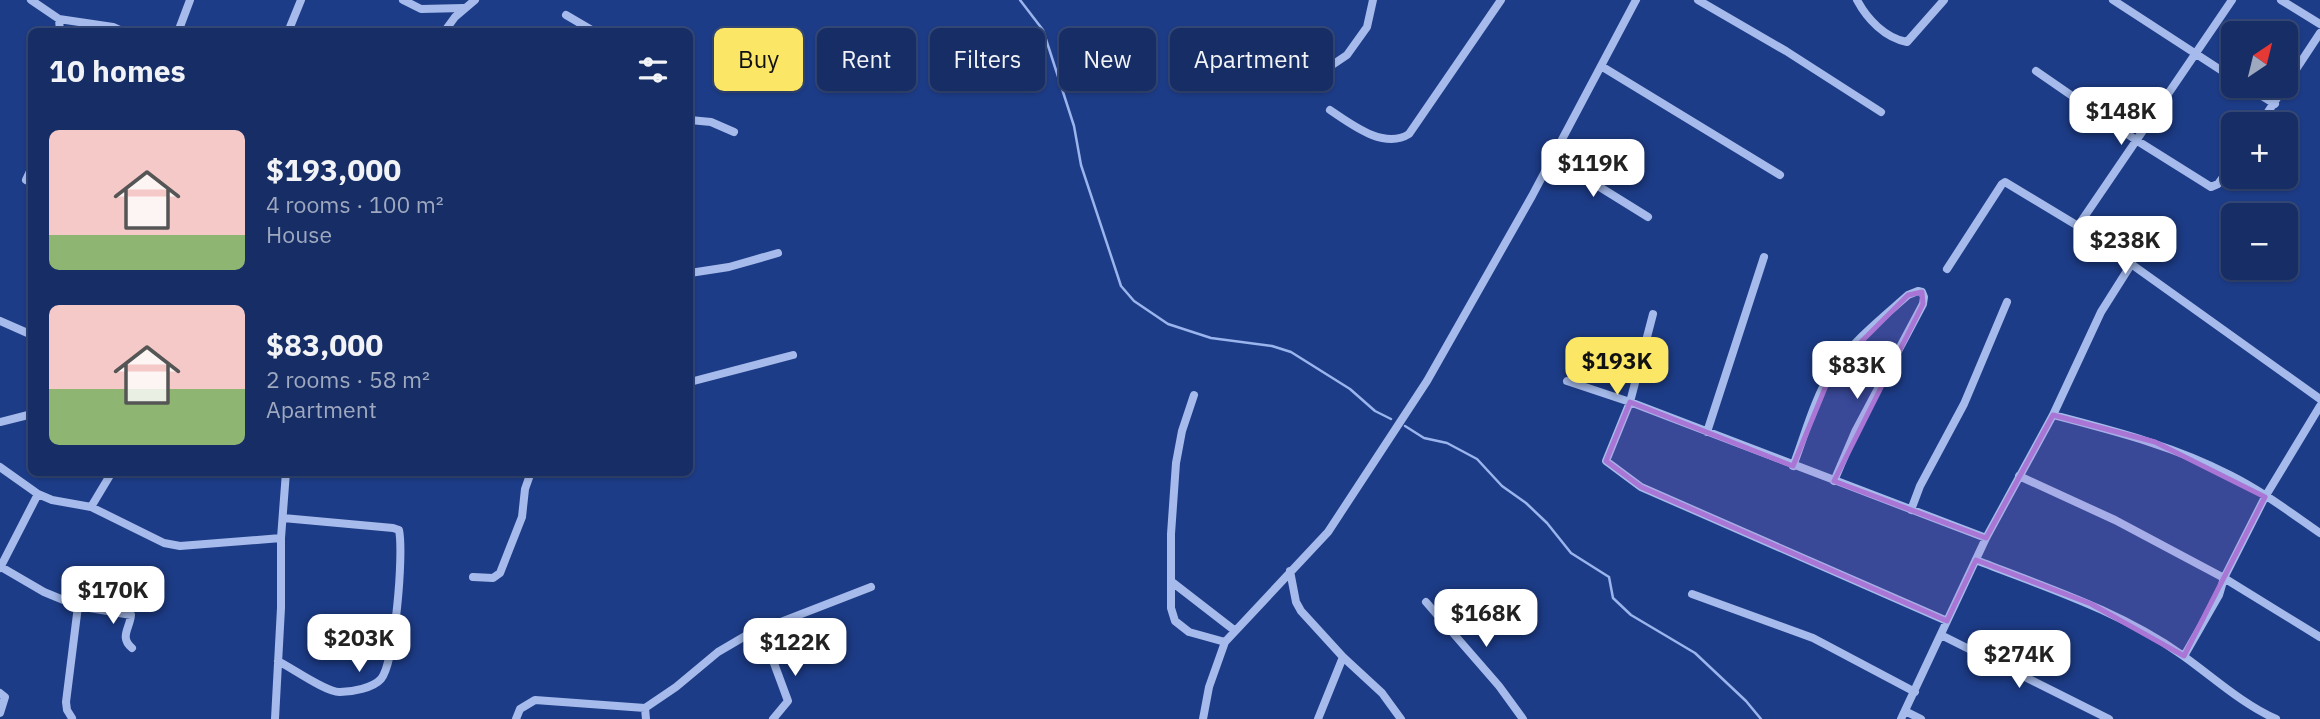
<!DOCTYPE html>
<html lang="en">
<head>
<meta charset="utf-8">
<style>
  body { margin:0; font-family:"IBM Plex Sans",sans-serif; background:#23396e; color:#f1f3f6; height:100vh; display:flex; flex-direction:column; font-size:26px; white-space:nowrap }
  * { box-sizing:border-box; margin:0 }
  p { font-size:23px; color:#9ea8bf }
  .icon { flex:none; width:38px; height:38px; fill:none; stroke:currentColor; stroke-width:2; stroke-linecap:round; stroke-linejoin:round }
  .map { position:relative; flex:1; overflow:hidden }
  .side { position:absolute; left:28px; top:28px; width:665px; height:448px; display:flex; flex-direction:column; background:#162d65; border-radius:10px; box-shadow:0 2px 5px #0004,0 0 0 2px #354979 }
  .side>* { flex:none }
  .hud { position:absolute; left:714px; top:28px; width:665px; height:63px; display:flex; gap:14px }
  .needle { width:46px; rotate:35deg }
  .controls { position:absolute; left:2221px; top:21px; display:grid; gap:14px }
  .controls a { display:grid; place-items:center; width:77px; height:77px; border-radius:10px; background:#162d65; box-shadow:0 2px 5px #0004,0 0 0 2px #354979; font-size:35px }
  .price { position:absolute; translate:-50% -60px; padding:0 16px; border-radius:14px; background:#fff; color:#222; font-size:23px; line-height:46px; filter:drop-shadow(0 2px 4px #0008) }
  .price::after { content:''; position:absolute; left:50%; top:42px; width:21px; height:16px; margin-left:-10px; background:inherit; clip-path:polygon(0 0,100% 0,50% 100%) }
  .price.on { background:#fbe665; color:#111 }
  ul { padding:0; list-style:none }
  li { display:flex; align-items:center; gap:21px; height:175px; padding:0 21px }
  li span { display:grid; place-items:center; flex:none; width:196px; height:140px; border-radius:10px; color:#555 }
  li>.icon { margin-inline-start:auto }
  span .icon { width:84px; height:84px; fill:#fffc; stroke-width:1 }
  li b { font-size:30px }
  h2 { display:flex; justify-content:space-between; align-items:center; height:84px; padding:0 21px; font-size:30px }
  .chip { padding:0 24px; border-radius:10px; background:#162d65; box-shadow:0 2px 5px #0004,0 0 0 2px #354979; font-size:24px; line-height:63px }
  .chip.on { background:#fbe665; color:#111 }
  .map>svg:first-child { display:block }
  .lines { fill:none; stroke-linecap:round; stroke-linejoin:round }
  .stream { stroke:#9ab4ed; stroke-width:2.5 }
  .minor { stroke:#a6bbeb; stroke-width:8 }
  .marked { fill:#a976d5; fill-opacity:0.2; stroke:#a976d5; stroke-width:5; stroke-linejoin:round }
</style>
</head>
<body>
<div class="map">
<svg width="2320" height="719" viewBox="0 0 2320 719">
  <rect width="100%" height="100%" fill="#1d3c87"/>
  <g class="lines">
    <path class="stream" d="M1020,0l23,30 31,96 7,39 40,121 13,15 34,23 43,14 61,8 19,6 59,37 25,22 16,8
      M1405,426l19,12 23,5 30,16 25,27 24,17 21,20 24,30 38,24 4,21 18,17 64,38 51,48 15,18"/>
    <path class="minor" d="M31,0l28,19 54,8 11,5
      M403,0l18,9 43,-1
      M1698,0l88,51 95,61
      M1857,0c10,19 28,38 50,42l37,-42
      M2113,0l120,78
      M2281,0l39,24
      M566,15l29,17
      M59,19l1,13
      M178,32l12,-32
      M288,32l13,-32
      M444,32l11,-15 20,-17
      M1601,66l179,109
      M1279,71l16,10 12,1 40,-27 20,-28 6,-27
      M2036,71l100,69 75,47 7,-3 15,-21
      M2246,86l29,18
      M1330,110c21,14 54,40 79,24l92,-134
      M690,120l21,2 23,10
      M2260,124l60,-91
      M1553,158l95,59
      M26,180l6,-13
      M2078,226l154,-226
      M1947,269l55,-85 3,-2 73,44 242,173
      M690,273l39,-6 49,-14
      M1653,314l-23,88 -24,59 35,26 306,134
      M0,321l32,14
      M1567,381l63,21 356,136
      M690,382l103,-27
      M1194,395l-12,36 -6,32 -5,71v74l4,13 14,11 36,10
      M2053,415c61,16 121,31 177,60 32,16 61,38 90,58
      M0,422l32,-8
      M1707,432l57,-175
      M1793,466c12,-31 21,-67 39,-95 20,-29 50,-53 76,-76l10,-4 4,1 2,5 -1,7 -68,128 -21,49
      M0,467l38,27 14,6 39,7 73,36 16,3 101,-8
      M2019,476l96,44 109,58 96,59
      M91,507l21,-35
      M1911,510l9,-24 44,-82 43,-102
      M1976,560c71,28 144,51 206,95 31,22 60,49 94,64
      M1,567l43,25 34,14 53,9c-1,13 -12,22 1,33
      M0,568l38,-74
      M1290,571l6,31 5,9 42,46 39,36 19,26
      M473,577l20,1 7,-5 22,-56 3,-28 6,-17
      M1172,582l62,48
      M1692,594l121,44 102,54
      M1426,602l73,84 24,33
      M762,631l26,70 -15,18
      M1941,635l168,84
      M2184,656l35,-61 5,-17 41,-81 55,-91
      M278,661c14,7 49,32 62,31 12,0 33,-4 41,-13 14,-17 23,-126 18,-149l-6,-2 -110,-10
      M0,693l5,4 -5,16
      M645,708l1,11
      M1905,711l16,8
      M72,718l-5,-8 -1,-8 12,-96
      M275,719l6,-111v-70l5,-66
      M516,719l4,-10 15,-9 110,8 31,-21 42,-35 29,-17 124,-48
      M1203,719l6,-32 16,-45 103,-110 99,-151 105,-185 104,-196
      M1318,719l25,-62
      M1901,719l85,-181 67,-123 48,-103 31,-49"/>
  </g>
  <path class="marked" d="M1922,292l1,12 -89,177 152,57 67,-123 102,27 110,55 -81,159 -93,-52 -115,-44 -29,61 -306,-134 -35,-26 24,-59 163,64 39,-95 76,-76z"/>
</svg>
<div class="controls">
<a><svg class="needle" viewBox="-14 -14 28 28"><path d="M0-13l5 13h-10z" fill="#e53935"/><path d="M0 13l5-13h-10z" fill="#9ea8bf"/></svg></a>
<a>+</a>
<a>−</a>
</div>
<b class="price" style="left:2121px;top:147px">$148K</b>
<b class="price" style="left:1593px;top:199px">$119K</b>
<b class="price" style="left:2125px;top:276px">$238K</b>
<b class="price on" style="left:1617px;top:397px">$193K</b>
<b class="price" style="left:1857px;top:401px">$83K</b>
<b class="price" style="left:113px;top:626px">$170K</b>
<b class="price" style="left:1486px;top:649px">$168K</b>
<b class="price" style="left:359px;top:674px">$203K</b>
<b class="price" style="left:795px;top:678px">$122K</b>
<b class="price" style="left:2019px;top:690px">$274K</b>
<div class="hud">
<a class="chip on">Buy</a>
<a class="chip">Rent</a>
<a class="chip">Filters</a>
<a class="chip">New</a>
<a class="chip">Apartment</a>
</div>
<section class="side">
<h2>10 homes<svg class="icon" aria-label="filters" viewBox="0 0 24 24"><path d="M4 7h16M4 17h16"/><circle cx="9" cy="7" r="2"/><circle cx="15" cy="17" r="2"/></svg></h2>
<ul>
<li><span style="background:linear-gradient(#f6c9c9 75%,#8fb573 0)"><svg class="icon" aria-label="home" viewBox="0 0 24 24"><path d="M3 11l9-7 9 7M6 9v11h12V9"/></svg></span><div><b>$193,000</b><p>4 rooms · 100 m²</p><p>House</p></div></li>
<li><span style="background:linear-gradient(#f6c9c9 60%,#8fb573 0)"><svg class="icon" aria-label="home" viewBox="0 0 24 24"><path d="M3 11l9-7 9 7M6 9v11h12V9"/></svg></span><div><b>$83,000</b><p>2 rooms · 58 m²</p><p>Apartment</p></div></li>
</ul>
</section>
</div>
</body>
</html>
